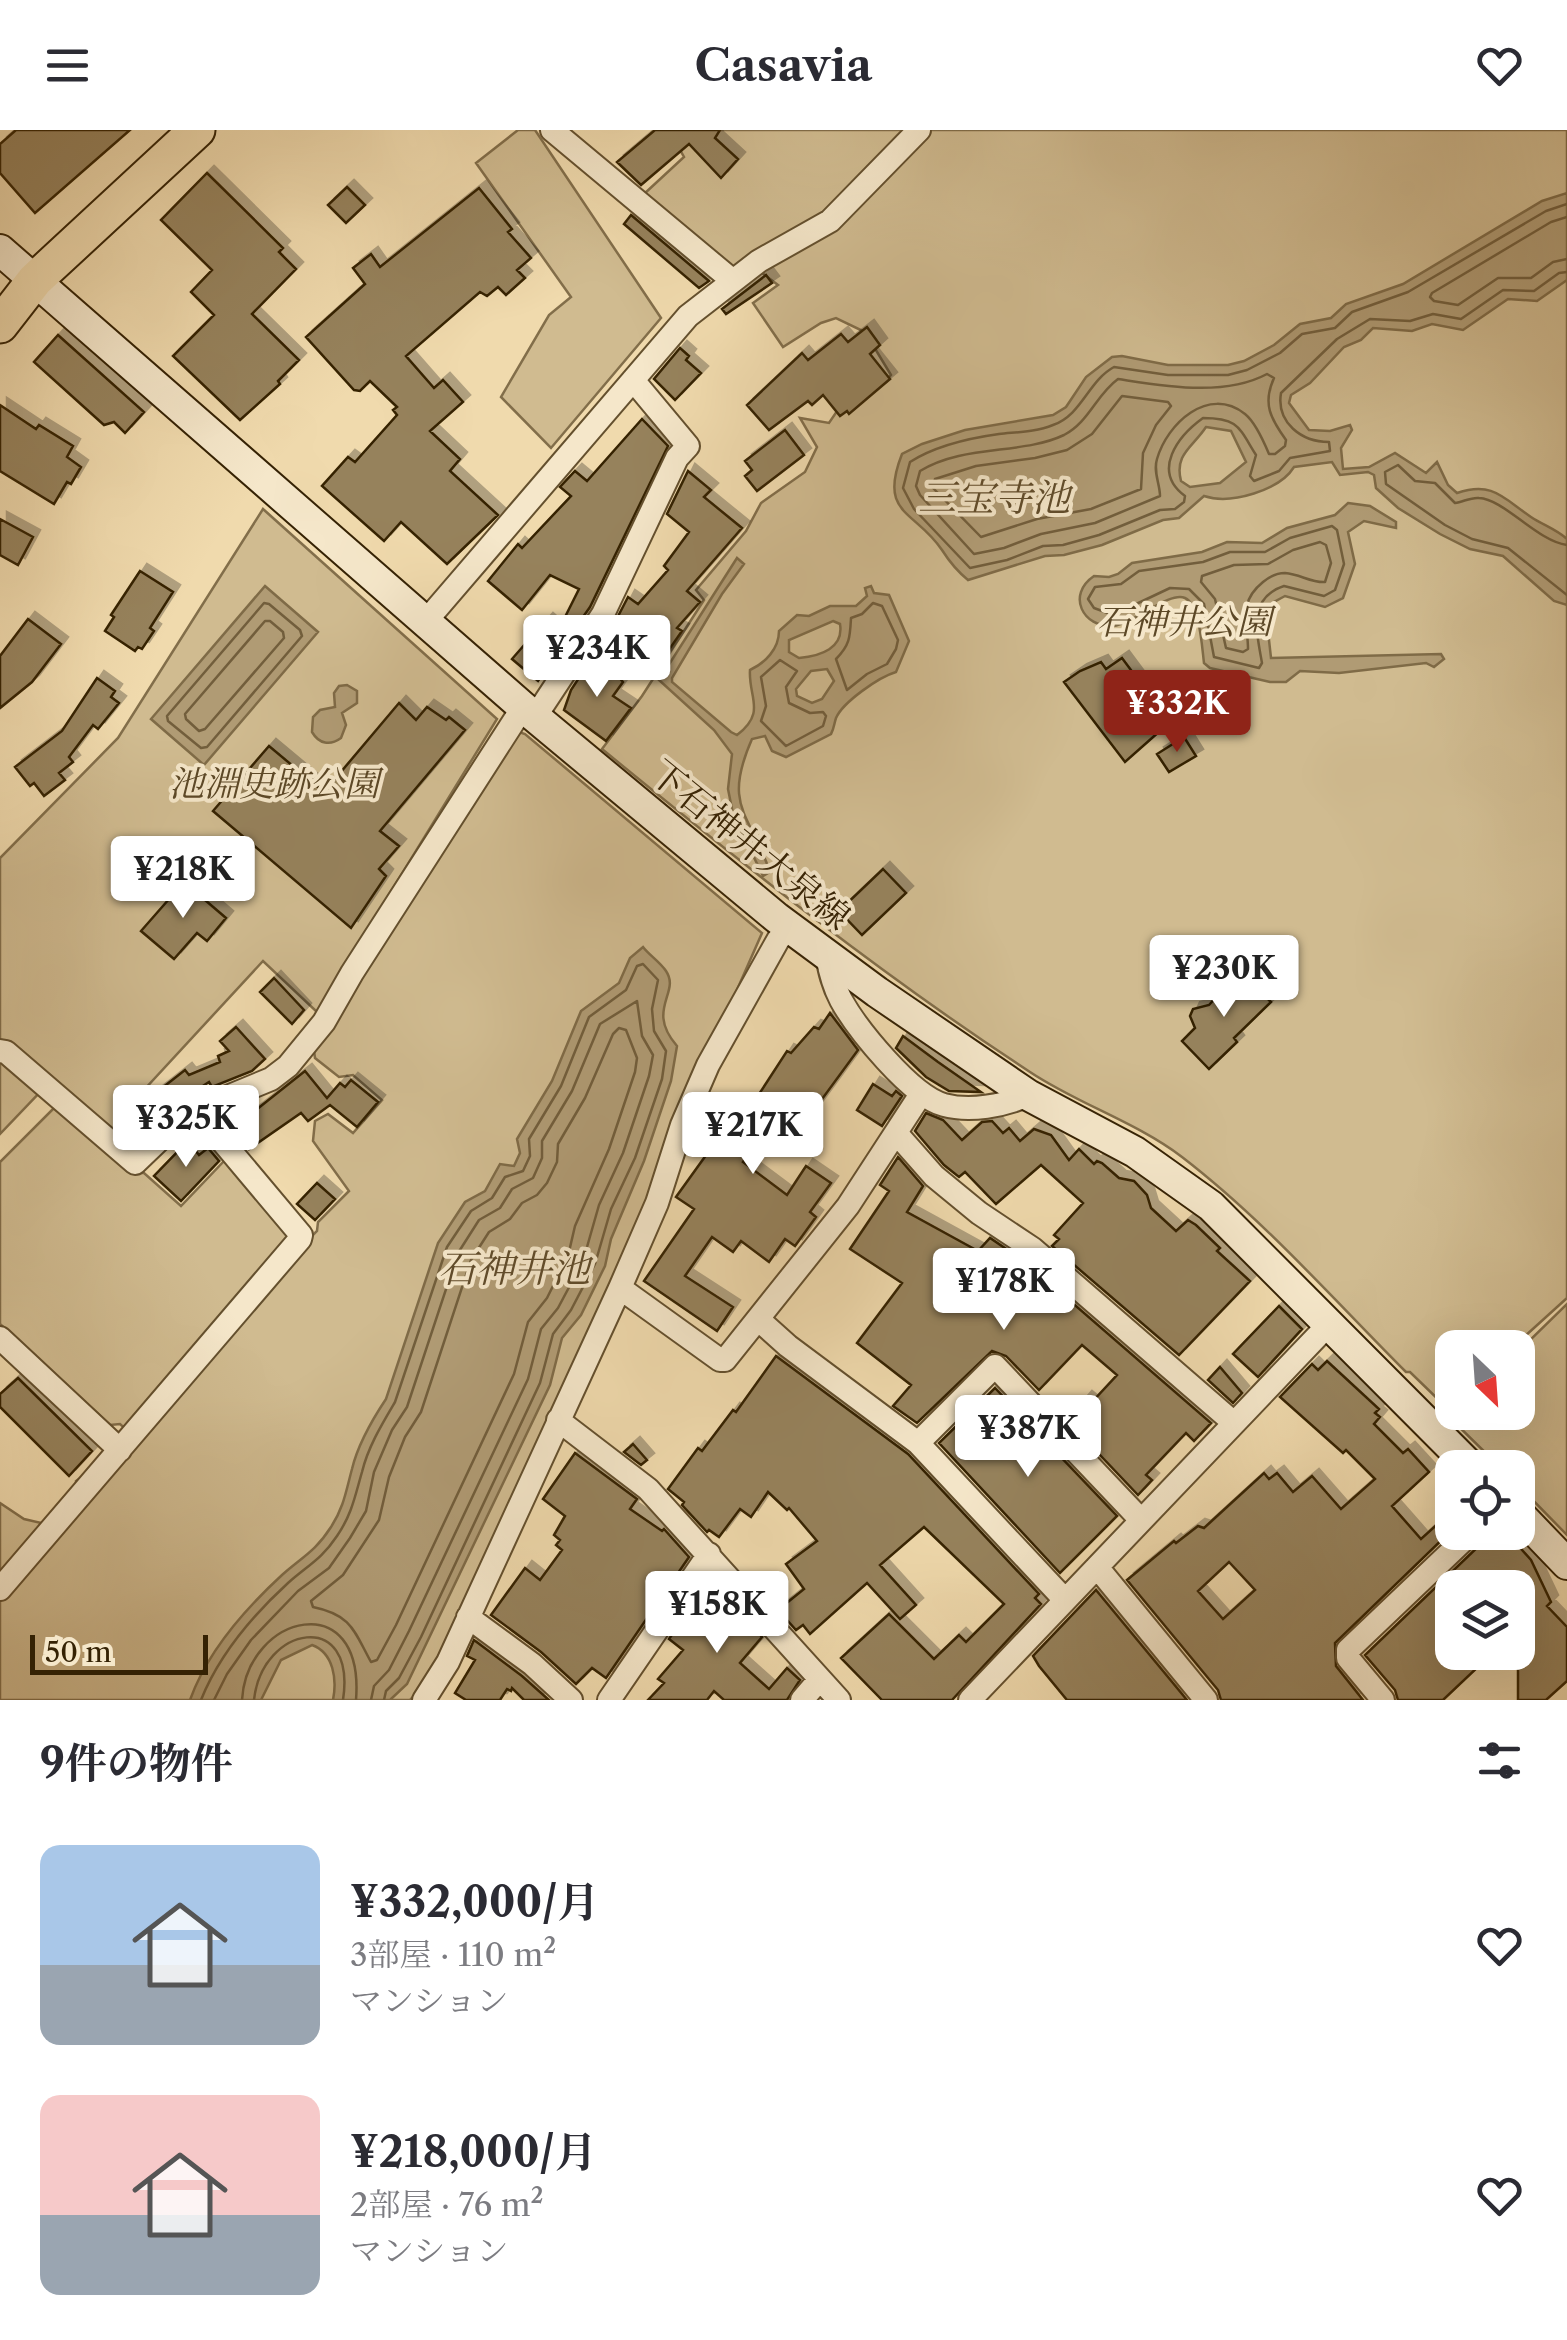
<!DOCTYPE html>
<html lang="ja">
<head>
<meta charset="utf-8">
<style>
  body { margin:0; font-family:"Libre Caslon Text","Noto Serif JP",serif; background:#f2f2f3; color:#2b2b33; height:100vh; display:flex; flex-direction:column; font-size:38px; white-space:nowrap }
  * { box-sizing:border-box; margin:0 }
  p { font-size:32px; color:#7c7c81 }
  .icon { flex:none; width:55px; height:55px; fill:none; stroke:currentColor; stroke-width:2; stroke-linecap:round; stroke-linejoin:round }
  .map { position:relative; height:1570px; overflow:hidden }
  .drawer { display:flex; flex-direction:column; background:#fff; flex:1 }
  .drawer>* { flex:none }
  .needle { width:65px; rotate:155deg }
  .fabs { position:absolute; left:1435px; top:1200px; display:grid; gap:20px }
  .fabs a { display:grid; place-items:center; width:100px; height:100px; border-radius:20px; background:#fff; box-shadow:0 10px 40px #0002; font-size:50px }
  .scale { position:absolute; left:30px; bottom:25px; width:178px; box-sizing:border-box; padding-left:10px; border:5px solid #352204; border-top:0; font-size:28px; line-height:35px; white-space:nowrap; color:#352204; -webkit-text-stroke:8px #f5e7ca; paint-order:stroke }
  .price { position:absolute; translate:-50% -85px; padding:0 22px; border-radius:10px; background:#fff; color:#222; font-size:32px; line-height:65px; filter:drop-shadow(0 2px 5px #0008) }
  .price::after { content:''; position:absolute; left:50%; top:60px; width:30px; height:22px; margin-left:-15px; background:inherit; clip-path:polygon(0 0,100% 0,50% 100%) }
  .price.selected { background:#8f2418; color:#fff }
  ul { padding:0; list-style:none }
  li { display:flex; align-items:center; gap:30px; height:250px; padding:0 40px }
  li span { display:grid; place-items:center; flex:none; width:280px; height:200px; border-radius:20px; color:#555 }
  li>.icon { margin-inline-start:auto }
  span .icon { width:120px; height:120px; fill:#fffc; stroke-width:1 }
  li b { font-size:42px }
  h2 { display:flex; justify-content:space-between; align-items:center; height:120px; padding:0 40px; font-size:42px }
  header { display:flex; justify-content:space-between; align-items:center; height:130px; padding:0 40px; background:#fff; font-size:45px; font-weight:700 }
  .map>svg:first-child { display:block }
  .green { fill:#d0bb90; stroke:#826e4a; stroke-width:2.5 }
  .water { fill:#b09b74; stroke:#7f6b47; stroke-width:2.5; fill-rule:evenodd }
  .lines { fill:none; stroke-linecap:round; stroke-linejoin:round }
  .shore { stroke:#725e3c; stroke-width:2.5 }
  .building { fill:#96825c; stroke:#352204; stroke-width:2.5; fill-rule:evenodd; filter:url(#shadow) }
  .street-casing { stroke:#64502e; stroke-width:26 }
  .secondary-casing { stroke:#352204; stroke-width:34 }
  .primary-casing { stroke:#352204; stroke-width:39 }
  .street { stroke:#f5e7ca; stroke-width:22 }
  .secondary { stroke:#f5e7ca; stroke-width:30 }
  .primary { stroke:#f0daad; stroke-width:35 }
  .labels { text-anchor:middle; stroke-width:8; stroke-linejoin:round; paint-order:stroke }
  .park-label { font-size:35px; font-style:italic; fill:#5c4827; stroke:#f5e7ca }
  .street-label { font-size:35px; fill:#352204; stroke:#f5e7ca }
  .water-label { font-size:38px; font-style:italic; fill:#604c2b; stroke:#f5e7ca }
</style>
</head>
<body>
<header><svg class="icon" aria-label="menu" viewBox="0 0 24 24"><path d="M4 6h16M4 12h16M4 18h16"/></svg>Casavia<svg class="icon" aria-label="heart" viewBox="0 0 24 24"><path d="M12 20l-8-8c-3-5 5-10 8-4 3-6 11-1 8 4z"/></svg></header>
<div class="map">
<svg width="1567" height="1570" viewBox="0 0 1567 1570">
  <defs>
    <filter id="shadow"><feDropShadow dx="7" dy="-7" stdDeviation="0" flood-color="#0004"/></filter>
  </defs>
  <rect width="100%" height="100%" fill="#f0daad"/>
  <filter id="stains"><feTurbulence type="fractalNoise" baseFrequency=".002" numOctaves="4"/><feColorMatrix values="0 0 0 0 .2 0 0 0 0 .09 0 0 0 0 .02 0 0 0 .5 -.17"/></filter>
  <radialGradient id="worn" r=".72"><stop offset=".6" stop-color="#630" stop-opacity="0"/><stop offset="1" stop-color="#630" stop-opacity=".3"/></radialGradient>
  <path class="green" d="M518,0h17l126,188 -110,130 -50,-51 48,-82 22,-18 -95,-134z
    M684,0h883v1168l-54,49 -61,1v55l-5,5 -37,-36h-4c-73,-73 -142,-152 -224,-215 -46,-35 -104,-53 -152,-85 -150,-98 -289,-209 -428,-323l40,-53 62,-96 -8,-10 50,-59 15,-28 44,-31 12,-25 -17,-29 29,5 17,-25c21,-3 31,-6 45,-23l-26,-43 -29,-14 -15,5 -38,24 -30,-44 25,-18 -16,-12 1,-6 -31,-1 -88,-72 40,-37 -10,-18z
    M263,379l234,210 -180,293 -54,-51 -132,143 33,21 -23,23 -11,2 -130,-106v-186l118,-120z
    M516,601l9,3 237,199 -84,191 -63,163 -191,399 -14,14h-410v-197l24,16 17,4 37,-22 -2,-20 19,-14 33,-36 -8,-7 -10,1 -110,-101v-162l57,-57 75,68h12l37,33 45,-47 85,78 6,-6 1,-9 31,-31 -36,-50 2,-20 13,-7 25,19 29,-33 -29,-25 -14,2 -24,-19 -2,-15z
    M0,928l41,33 -41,43z
    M1567,1174v231l-49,-50v-17l-18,-1 -50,-49 5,-5 63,-1v-60z"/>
  <path class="water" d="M1567,63v87l-30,21 -29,-2 -45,31 -31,-6 -20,7 -39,-3 -12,12 -17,7 -34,36 -19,12 -2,8 20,27 21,1 20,-6 2,5 -11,18 2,21 26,-2 26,-14 31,20 11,-11 11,23 9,8c36,-12 46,5 74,24 12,8 25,12 36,22v66l-13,-4 -51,-45 -33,-7 -30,-15 -42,-26 -22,-20 -2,-13 -6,-3 -28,3 -8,-13 -38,5c-14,23 -63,38 -90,29l-25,22 -16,2 -61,25 -38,10 -19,1 -77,24c-11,-9 -19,-19 -26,-30 -27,-40 -64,-35 -40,-96l20,-10 43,-14 88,-15 13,-8 20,-30 26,-20 10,-1 46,9h60l16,-4 30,-16 26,-21 31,-6 15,-14 57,-20 139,-83zM1206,297l25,4 15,31 -26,21 -30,4 -9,-6c-7,-27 12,-34 25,-54z
    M1348,373l22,3 26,16v6l-32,-7 -16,11 7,32 -12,34 -18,9 -40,-11 -11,6 -8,11 5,45 170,-4 3,5 -10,8 -8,-4 -87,10 -39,-2 -14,11h-16l-60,-14 -6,-5c-2,-15 -4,-58 -19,-65 -16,-7 -51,26 -72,28 -30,2 -47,-31 -19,-50l15,1 9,-3 14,-11 70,-11 25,-10 35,1 25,-15 48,-13z
    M737,428l7,6 -22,30 -50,84v4l59,50 6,3c30,-23 11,-38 13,-65 15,-7 29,-21 29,-39l18,-16 12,1 21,-10h26l11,-10 -2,-8 6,-2 3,7 15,2 20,46 -13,31c-17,5 -53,30 -60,46 -2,6 -2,11 -5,16l-45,23 -14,-6 -7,-15 -13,3c-30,68 -2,74 18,133l-7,4 -30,-62 -5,-25 4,-35 -18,-24 -55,-50zM833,491l7,3c4,24 -19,32 -41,34l-10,-6v-12zM827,539l7,12 -12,18 -10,4 -15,-7 -1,-7 15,-18z
    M265,456l53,46 -114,133 -53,-46z
    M347,555l10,6v12l-15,10 4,12 -5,13c-11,8 -22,6 -29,-6l1,-15 7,-7 15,-3 -1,-14 5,-7z
    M643,817c6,8 17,15 23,24 15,22 -21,38 11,75l-6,35 -27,80 -33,78 -6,27 -24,49 -19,23 -12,47 -143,299 -17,16h-57c4,-20 1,-47 -21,-55l-31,15 -20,40h-71c17,-48 55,-91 92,-125 20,-18 33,-23 49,-48 13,-20 15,-36 21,-58 6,-25 20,-49 34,-70l52,-156 27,-41 20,-11 15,-27 14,2 6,-13 -3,-14 35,-58 29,-70 38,-28 11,-25z"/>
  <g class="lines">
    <path class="shore" d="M1567,74l-21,7 -138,81 -56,20 -17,16 -33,6 -22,19 -33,17 -19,5h-60l-54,-8c-26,14 -32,48 -61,58 -17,7 -36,7 -54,9 -29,4 -64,12 -89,28l-7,26 11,21 56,59 37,-8 36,-14 20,-1 36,-10 61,-25 15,-1 9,-7 1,-6c-34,-25 -7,-60 18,-78 36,0 36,10 53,37l-6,21 4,5 25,-10 11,-13 40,-7 -1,-9c-27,0 -53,-19 -48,-49l56,-54 33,-20 40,2 23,-7 28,5 42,-29 31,1 25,-18 8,-1
      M1567,87l-16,5 -119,71 -2,4 4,4 24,4 40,-27h33l22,-16 14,-3
      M1267,244l7,4c-12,26 -3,41 12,62l-1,6 -10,8h-6c-5,-12 -14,-32 -24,-40 -37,-29 -78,10 -88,45 -4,13 3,25 3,37l-65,27 -54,11 -37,14 -30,6 -54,-59 -4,-9 4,-15c44,-27 102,-16 144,-36 25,-13 32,-40 54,-56 47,7 106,18 149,-5z
      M1122,266l46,6 3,4 -15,19 -13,28 -2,36 -50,20 -54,10 -56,18 -48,-49 2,-9 41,-13 59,-8 32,-8 25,-16z
      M1332,396l5,4 7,34 -9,26 -11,6 -40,-10c-37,12 -27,48 -22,77l-3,5 -45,-11 -10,-53 -15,-15 -19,-1 -57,27 -19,-7 -6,-9 7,-12 26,-3 18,-13 64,-9 27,-10h35l25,-14z
      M1320,412l6,3 5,18 -6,19c-14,1 -25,-8 -40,-9 -8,0 -16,4 -22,9 -26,21 -15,41 -15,67l-5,3 -17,-4 -11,-49 -14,-17 1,-6 32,-11 34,-1 25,-14z
      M1567,415c-30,-4 -63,-46 -88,-47 -8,-1 -16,4 -24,5l-20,-20 -20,-2 -17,-16 -13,7 1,12 59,41 27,14 36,9 59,47
      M264,473l5,1 31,26 2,6 -95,111 -6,1 -33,-27 -1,-5z
      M873,473l9,3 16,34 -2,9 -9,15 -20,10 -20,16 -11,-31c14,-14 14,-22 15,-41l11,-4z
      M265,491h5l13,11 1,6 -79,91 -6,2 -13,-12 -1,-5z
      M780,530l17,11 -11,16 3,16 21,10 13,-1 3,4 -3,10 -37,20 -25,-25 5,-15 -5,-29z
      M619,898l7,2 11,28 -2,14 -26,77 -34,77 -7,30 -21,42 -19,24 -14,52 -118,251 -19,35 -6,2c-17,-31 -19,-47 -58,-55l-2,-6 32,-26 36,-55 10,-43 16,-40 16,-25 50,-152 18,-28 21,-13 12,-16 15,-8 10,-12 10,-21 1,-18 27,-46 28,-64z
      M201,1570c18,-45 51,-84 87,-117 20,-18 33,-23 49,-47 15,-22 18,-40 25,-64 6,-25 20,-48 33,-70l52,-155 24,-36 21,-13 13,-21 18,-6 7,-15 -1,-17 32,-53 28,-69 37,-27 11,-24 6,-2 15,16 -6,29 2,22 12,20 -4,28 -27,79 -24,51 -16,55 -24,46 -18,24 -13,49 -119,254 -22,41 -13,13 -2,9
      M214,1570l13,-26 24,-34 47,-49 31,-23 21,-30 16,-27 8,-39 18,-42 15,-23 51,-154 21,-33 21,-12 12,-19 21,-11 9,-20v-17l30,-50 28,-67 37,-23 5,35 11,19 -4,21 -26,77 -24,52 -16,56 -25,47 -17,21 -13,50 -119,252 -20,39 -15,16 -3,14
      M242,1570c5,-86 123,-115 114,0
      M254,1570c8,-75 103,-92 89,0"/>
  </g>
  <path class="building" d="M16,0h114l-95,83 -35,-40v-29z
    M655,0h65l-5,8 23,21 -17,19 -32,-34 -48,41 -24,-23z
    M207,43l76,75 -4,4 17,17 -44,45 47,46 -21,21 2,3 -40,36 -67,-64 41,-41 -23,-23 21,-22 -51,-50z
    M347,57l18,18 -19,18 -18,-18z
    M479,58l33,41 -4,3 23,26 -14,12 8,8 -19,17 -8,-8 -11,9 -7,-4 -74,64 28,32 9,-8 20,22 -33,29 30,28 -10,12 48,44 -51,49 -46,-42 -17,19 -62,-55 26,-29 7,5 42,-47 -4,-5 4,-3 -27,-26 -10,10 -6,-1 -48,-53 59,-53 -12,-16 18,-14 9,13z
    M631,85l78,66 -10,7 -75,-64z
    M766,145l6,8 -46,31 -4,-5z
    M867,197l13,18 -10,9 20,25 -41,35 -2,-3 -7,5 -17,-21 -11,10 -4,-4 -39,29 -22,-25 55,-52 6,7 33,-26 7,8z
    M58,205l86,77 -19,21 -11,-11 -10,3 -70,-63z
    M680,218l9,8 -3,4 15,13 -26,27 -21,-21z
    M0,275l36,24 3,-4 34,21 -6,11 14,10 -10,17 -4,-2 -13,22 -54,-33z
    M642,289l26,27 -78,161 -52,74 -26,-22 34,-39 12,11 21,-42 -29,-14 -28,35 -34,-29 30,-37 4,4 49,-52 -11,-9 15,-16 12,10z
    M785,300l19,25 -47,36 -12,-15 7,-6 -7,-9z
    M688,341l23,19 -7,7 38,31 -55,63 13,11 -23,26 5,3 -18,26 -51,-31 15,-29 10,7 30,-34 -4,-4 25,-34 -22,-18z
    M0,389l33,18 -15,28 -18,-10z
    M140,441l33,21 -23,36 4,3 -12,18 -4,-2 -3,4 -30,-20 9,-14 -3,-2z
    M28,489l33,25 -29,38 -32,26v-52z
    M1122,528l29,39 -10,8 20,25 -36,32 -61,-80 16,-11 21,-9 5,7z
    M590,531h8l18,13 7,8 -10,14 18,12 -25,33 -42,-31 7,-20z
    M97,548l18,13 -4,6 8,6 -21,26 -5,-4 -24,32 4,5 -14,11 6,7 -21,16 -10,-13 -4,3 -15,-19 47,-36z
    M399,573l17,17 11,-13 19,13 3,-3 16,13 -85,101 19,15 -20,23 7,7 -35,52 -138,-117 56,-65 55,46z
    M1184,607l12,19 -27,16 -12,-18z
    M883,739l23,24 -44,42 -23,-24z
    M184,752l42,36 -19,23 -10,-8 -23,26 -33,-28z
    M1240,841l31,31 -37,36 3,4 -28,27 -27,-28 13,-13 -5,-12 3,-7 16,-4z
    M274,848l30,32 -12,14 -32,-32z
    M830,883l28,37 -52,71 -26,-13 -37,54 44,33 19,-29 25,17 -21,29 6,5 -21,29 -10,-7 -16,23 -28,-21 -8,11 -21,-15 -27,39 48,31 -16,24 -73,-50 50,-72 -18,-12 69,-96 7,4 35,-54 4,2 23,-26 5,2z
    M236,897l29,32 -13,12 -40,16 -3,-5 -40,26 -12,-16 28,-22 4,5 31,-13 -2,-6 11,-5 -9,-10z
    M903,906l35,26 43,30 -32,-1 -23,-14 -30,-29z
    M305,941l22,27 13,-15 5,4 6,-7 27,22 -21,25 -27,-22 -22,16 -7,-8 -52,36 -17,-20z
    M873,954l19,12 4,-5 6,5 -20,30 -25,-16z
    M926,983l17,7 19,20 20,-18 10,-1 11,12 6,-5 11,13 14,-12 17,6 18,25 10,-11 15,15 3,-3 5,2 17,15 15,3 13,14 4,13 25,23 12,-11 8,5 24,23 -3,3 33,30 -71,74 -127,-109 7,-7 -5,-4 29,-32 -42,-38 -45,39 -31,-32 -6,5 -15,-12 -29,-34z
    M188,1011l11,14 9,-7 11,13 -38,40 -27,-25z
    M898,1027l25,29 -16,26 71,39 12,-13 34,23 187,162 -17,18 -8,-8 -40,42 6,5 -14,15 -57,-60 6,-7 -14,-16 12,-14 6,5 26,-28 -35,-30 -43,45 -33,-34 -14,-5 -75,72 -24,-17 18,-21 -54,-42 45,-60 -52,-34 39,-58 -9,-6z
    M317,1053l18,16 -20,21 -18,-16z
    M1279,1176l23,23 -44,48 -25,-23z
    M776,1226l132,98 131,140 -4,4 6,6 -89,96h-70l-41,-42 48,-44 45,45 25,-24 7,7 38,-38 -80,-77 -44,38 36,40 -16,14 -33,-36 -57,51 -7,-9 -7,5 -18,-20 26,-21 -18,-25 31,-23 -28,-33 -2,2 -19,-18 -17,25 -11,-8 -21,28 -10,-7 -2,2 -25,-27 2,-3 -16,-13 30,-41 4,3 31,-41 3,2z
    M1327,1231l52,48 -4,4 5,4 -6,7 29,29 5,-4 21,23 -37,34 29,33 31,-28v19l-117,113 1,23 27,34h-142l-3,-10 -91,-110 47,-39 2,2 22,-17 6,2 60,-55 5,6 8,-6 16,19 19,-16 29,33 34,-30 -29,-29 -3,3 -63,-56 32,-33 6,6zM1229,1432l26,28 -32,29 -25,-28z
    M1220,1237l22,26 -9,10 -25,-23z
    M18,1248l74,73 -23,25 -69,-69v-13z
    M995,1258l122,128 -57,57 -121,-130z
    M633,1314l14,16 -6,5 -17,-13z
    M575,1323l62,46 -7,10 32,22 2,-2 25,28 -83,121 -14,-10 -16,16 -35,-32 -50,-37 34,-47 15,12 22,-30 -6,-5 4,-5 -6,-5 11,-19 -22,-17z
    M1487,1402h19l25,28 20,42 -4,4 20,21v54l-21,19h-28v-112h-66v64h15l12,14 -36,34h-45l-3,-10 -30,-35 117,-112z
    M709,1451l53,56 -22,26 29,26 18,-21 13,12 -13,20h-63l-10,-9 -7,9h-59l16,-17 -6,-4 25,-29 -14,-11z
    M1096,1460l91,110h-120l-28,-34 -6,-10z
    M474,1510l48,36 27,24h-25l-12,-12 -1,3 -4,-2 -7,11h-34l-11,-7 20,-33 -8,-4z"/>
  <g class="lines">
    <g class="street-casing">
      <path id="street" d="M552,0l181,151
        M426,491l262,-305 71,-55 71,-40 89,-91
        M535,587l68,-103 74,-156 11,-12 -55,-66
        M827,826c3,16 6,29 14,44 16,29 70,96 103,105 26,7 59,1 84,-10
        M0,921l6,1 129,111 49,-47 12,-6
        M897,1004l37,42 45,37 54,36 201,174
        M620,1158l100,72h5l123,-154 73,-112
        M759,1190l29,26 130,97 147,157
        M0,1208l120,112
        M558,1290l90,69 191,211
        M918,1313l77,-77 146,154
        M1097,1437l109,133
        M0,1459l300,-350 1,-4 -105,-125 75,-31 17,-13 36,-44 28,-49 171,-266
        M468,1487l64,47 39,36
        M424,1570l24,-38 172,-374 37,-85 25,-78 26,-60 70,-125 11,-13
        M609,1570l100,-146
        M802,1570l18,-21
        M970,1570l359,-376
        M1383,1570l-35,-42v-8l124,-118"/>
    </g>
    <g class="secondary-casing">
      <path id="secondary" d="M0,120l523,457 254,211 100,74 151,103 107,57 76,54 261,262
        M1518,1383l49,51"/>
    </g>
    <g class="primary-casing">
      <path id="primary" d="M0,195l35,-45 162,-150"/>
    </g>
    <use href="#street" class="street"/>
    <use href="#secondary" class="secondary"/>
    <use href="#primary" class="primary"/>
  </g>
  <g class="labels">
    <g class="park-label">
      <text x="1184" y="504">石神井公園</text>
      <text x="274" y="666">池淵史跡公園</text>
    </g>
    <g class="street-label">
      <text transform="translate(750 715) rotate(39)" y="12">下石神井大泉線</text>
    </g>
    <g class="water-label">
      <text x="994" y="381">三宝寺池</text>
      <text x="514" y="1152">石神井池</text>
    </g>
  </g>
  <rect width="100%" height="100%" filter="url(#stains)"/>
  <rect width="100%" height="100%" fill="url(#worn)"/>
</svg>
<div class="fabs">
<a><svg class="needle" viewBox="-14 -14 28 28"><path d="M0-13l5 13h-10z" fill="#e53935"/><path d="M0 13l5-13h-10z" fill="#7c7c81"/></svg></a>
<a><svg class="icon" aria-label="locate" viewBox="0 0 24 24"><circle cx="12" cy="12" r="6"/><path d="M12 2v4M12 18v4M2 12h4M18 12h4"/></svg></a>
<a><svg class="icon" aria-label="layers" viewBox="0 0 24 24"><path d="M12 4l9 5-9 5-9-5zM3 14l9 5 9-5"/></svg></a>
</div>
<div class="scale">50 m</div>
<b class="price" style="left:597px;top:570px">¥234K</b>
<b class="price selected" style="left:1177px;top:625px">¥332K</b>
<b class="price" style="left:183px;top:791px">¥218K</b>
<b class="price" style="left:1224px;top:890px">¥230K</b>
<b class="price" style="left:186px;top:1040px">¥325K</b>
<b class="price" style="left:753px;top:1047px">¥217K</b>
<b class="price" style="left:1004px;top:1203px">¥178K</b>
<b class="price" style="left:1028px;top:1350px">¥387K</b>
<b class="price" style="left:717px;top:1526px">¥158K</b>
</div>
<section class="drawer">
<h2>9件の物件<svg class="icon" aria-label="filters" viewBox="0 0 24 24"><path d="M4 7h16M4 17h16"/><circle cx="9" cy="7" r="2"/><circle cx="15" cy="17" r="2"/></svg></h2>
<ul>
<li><span style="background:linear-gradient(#a9c7e8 60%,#9aa5b1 0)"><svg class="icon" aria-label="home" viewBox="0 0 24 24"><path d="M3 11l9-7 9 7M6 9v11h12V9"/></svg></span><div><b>¥332,000/月</b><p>3部屋 · 110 m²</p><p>マンション</p></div><svg class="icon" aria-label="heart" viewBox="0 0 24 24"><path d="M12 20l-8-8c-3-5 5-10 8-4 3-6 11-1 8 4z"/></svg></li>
<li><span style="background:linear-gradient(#f6c9c9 60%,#9aa5b1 0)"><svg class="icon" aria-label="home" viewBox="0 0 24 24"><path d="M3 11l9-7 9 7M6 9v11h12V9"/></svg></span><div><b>¥218,000/月</b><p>2部屋 · 76 m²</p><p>マンション</p></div><svg class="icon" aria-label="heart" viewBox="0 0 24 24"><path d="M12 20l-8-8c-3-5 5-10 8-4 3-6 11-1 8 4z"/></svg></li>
</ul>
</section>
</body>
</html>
